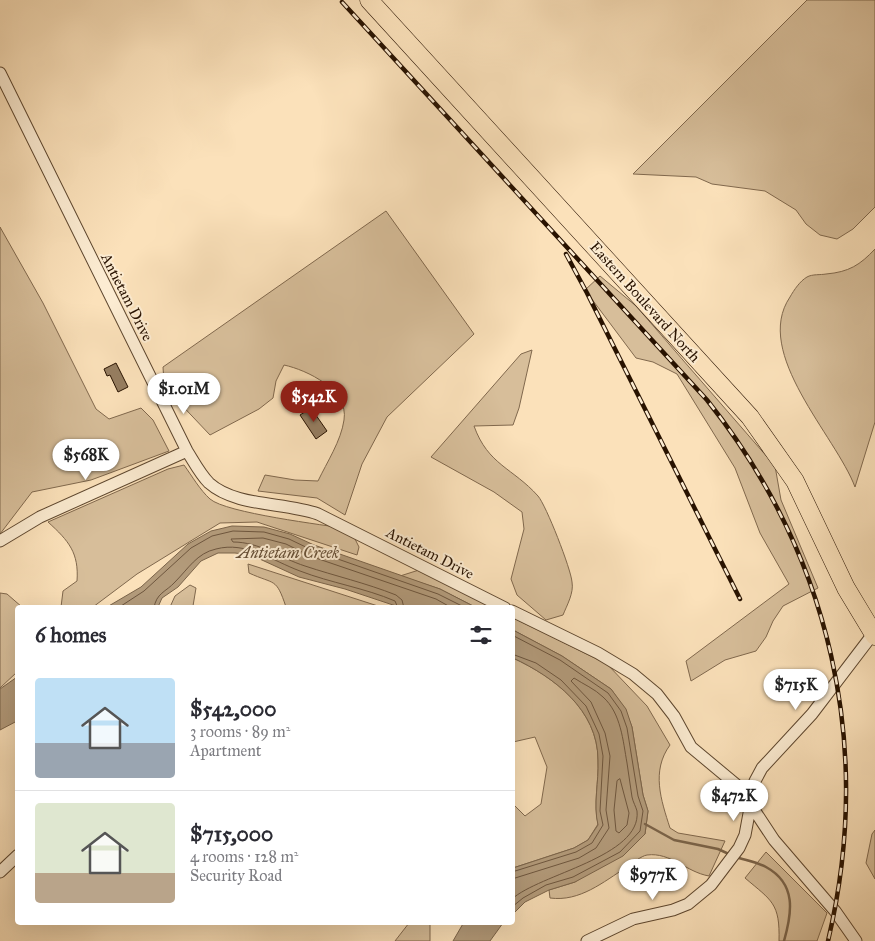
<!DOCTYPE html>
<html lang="en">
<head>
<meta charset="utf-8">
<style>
  body { margin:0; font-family:"IM FELL Great Primer",serif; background:#f2f2f3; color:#2b2b33; height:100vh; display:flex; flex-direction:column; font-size:19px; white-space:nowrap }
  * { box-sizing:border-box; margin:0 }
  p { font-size:16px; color:#7c7c81 }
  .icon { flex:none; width:28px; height:28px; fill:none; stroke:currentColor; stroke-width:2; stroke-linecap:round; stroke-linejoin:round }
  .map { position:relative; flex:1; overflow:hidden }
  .details { position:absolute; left:15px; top:605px; width:500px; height:320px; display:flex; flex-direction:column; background:#fff; border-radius:5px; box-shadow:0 5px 20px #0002 }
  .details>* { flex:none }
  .price { position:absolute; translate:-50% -42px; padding:0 11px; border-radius:18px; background:#fff; color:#222; font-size:16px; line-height:32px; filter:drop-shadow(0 1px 2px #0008) }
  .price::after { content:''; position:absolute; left:50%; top:30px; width:15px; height:11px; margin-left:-8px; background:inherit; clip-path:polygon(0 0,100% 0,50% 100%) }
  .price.selected { background:#8f2418; color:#fff }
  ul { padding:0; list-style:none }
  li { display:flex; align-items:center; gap:15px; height:125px; padding:0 20px }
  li+li { border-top:1px solid #e1e1e2 }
  li span { display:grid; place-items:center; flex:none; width:140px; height:100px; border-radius:5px; color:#555 }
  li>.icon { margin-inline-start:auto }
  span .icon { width:60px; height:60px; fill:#fffc; stroke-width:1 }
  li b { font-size:21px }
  h2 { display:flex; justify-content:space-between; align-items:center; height:60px; padding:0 20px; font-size:21px }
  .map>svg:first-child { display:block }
  .green { fill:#d7be9a; stroke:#80684d }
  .water { fill:#b39b7b; stroke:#7b644a }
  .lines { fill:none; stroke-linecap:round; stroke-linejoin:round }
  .shore { stroke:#6e563e; stroke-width:1 }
  .stream { stroke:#7b644a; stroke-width:2.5 }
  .building { fill:#967e61; stroke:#281200 }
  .minor-casing { stroke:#5d462e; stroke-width:13 }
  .primary-casing { stroke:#281200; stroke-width:19 }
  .minor { stroke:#fcecd2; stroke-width:11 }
  .primary { stroke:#fbe1ba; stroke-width:18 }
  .rail-casing { stroke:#281200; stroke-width:4.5 }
  .rail { stroke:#fcecd2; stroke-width:2.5; stroke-dasharray:8; stroke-linecap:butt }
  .labels { text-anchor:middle; stroke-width:4; stroke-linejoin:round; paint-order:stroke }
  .street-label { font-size:15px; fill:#281200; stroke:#fcecd2 }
  .water-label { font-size:16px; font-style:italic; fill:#675037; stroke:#fcecd2 }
</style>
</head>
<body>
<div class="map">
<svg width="875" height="941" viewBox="0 0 875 941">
  <rect width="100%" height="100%" fill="#fbe1ba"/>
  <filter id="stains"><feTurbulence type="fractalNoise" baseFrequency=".004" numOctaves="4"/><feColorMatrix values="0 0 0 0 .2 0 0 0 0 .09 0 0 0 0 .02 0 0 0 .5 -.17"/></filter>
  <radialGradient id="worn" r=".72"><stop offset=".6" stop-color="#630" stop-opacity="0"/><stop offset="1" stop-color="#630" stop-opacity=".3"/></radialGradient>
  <path class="green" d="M807,0h68v207l-22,22 -16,10 -17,-4 -14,-11 -10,-14 -31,-19 -53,-7 -16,-7 -63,-3z
    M386,211l88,123 -87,83 -25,47 -17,51 -28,-17 -59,-7 7,-16 30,5 23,1c9,-19 23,-40 26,-61 5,-30 -37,-50 -60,-55l-8,16 -3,17 -14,11 -49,26 -36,-38 -10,-14 -1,-16z
    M0,227l43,76 53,106 13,10 32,-11 12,12 16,31 -78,29 -59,12 -32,42z
    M875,249v173l-20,65c-19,-51 -103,-134 -65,-190 4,-7 10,-16 17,-20 5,-3 14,-2 19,-3 23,-2 34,-9 49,-25z
    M600,276l36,30 139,160 6,34 37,88 -35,18 -10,15 -7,16 -10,14 -31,9 -34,21 -5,-20 103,-77 -29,-51 -25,-65 -58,-94 -24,-12 -17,-4 -51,-68z
    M532,350l-13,58 -6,17 -39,1c14,39 39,42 64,70 8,9 33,73 34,86 2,11 -5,23 -9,33l-17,5 -29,-25 -6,-16 13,-50 -2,-17 -28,-20 -63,-35 90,-103z
    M184,465c8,11 16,25 26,34 16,14 114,26 140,30l9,18 -2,8 -100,-33 -37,1 -83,51 -44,33h-32l2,-16 14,-10c2,-28 -8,-40 -29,-59l120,-53z
    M248,564l133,43h-95c-10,-30 -11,-22 -37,-34z
    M419,570l75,37h-19l-35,-18 -40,-13z
    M190,585l6,3 -3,18 2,1h-25l5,-11z
    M0,593l7,1 15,13 -4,1 -1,64 -17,16z
    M512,617l95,47 40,42 23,39c-19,26 -9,55 0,83l8,5 47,8 -16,35c-23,-4 -38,-24 -62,-21 -6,1 -14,8 -20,12 -24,15 -47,35 -77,31l-1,-8 26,-8 70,-48 3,-23 -5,-16 -11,-68 -7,-18 -14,-20 -49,-33 -49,-26z
    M513,658c41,19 85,52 85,102 1,22 -5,44 0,64l-10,16 -14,8 -61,20 -1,-65 13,13 16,-12 6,-37 -12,-30 -22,5z
    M875,830v49l-9,-16 6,-29z
    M766,852l61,61 -10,28h-38c1,-38 -7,-40 -34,-63z
    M409,923h21v18h-35z"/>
  <path class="water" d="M232,526l32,1 26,7 24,11 126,44 35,18h-76l-54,-18 -46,-12 -48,-22 -16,-2h-17l-17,8 -23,26 -16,11 -4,9h-51l34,-20 47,-43 23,-13z
    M513,630l49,26 49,33 15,20 6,18 11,68 5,16 -3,23 -22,22 -48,26 -26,8 -24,12 -12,12v-46l61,-20 14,-8 10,-15c-5,-21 1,-43 0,-65 0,-50 -44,-83 -85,-102z
    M17,677v44l-17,9v-41z
    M464,922h39v1l-13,18h-37z"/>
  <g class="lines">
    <path class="shore" d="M118,608l26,-17 47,-43 21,-12 21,-5 31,1 25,7 23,11 126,44 28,14
      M154,608c2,-15 12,-16 21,-26 13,-13 22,-29 41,-33 30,-8 57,12 84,22 31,12 65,17 95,30l3,7
      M404,608l-2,-8 -6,-5c-30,-12 -61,-19 -91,-29 -25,-8 -45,-24 -72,-24l-2,-3 32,-1 23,6 24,12 126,43 16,9
      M512,635l48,25 48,33 13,18 6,17 11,68 5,15 -3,20 -20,21 -47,25 -27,8 -23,13 -11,9
      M512,654l24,9 25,17 25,26 13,28 4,22 -3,55 3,14 -11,18 -16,9 -64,20
      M620,779l9,34 -2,12 -8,8 -3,-2 -2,-21 3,-29z
      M512,879l67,-21 17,-10 13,-20 -3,-18 4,-54 -5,-23 -14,-31 -20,-21 3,-3c9,6 21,11 29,19 18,16 20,44 24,66 2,11 3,23 5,34 1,5 4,10 5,14 5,46 -98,63 -125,88"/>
    <path class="stream" d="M645,824l29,16 44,9 13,6
      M736,857c9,3 21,5 30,10 31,17 26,46 18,74"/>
  </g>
  <path class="building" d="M116,363l12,24 -10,5 -8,-17 -3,1 -3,-7z
    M311,408l16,23 -11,8 -16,-24z"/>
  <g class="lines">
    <g class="minor-casing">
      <path id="minor" d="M0,73l187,378c7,11 13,23 22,32 27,24 75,19 109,31l187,94
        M0,541l40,-24 147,-66
        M512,611l86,42 35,21 24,20 17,22 17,31 48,40 35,53 61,71 21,30
        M0,872l18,-17
        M587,941l46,-22 40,-9 15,-6 23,-19 28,-37 6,-13 10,-54 7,-13 50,-54 61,-80"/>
    </g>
    <g class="primary-casing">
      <path id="primary" d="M369,0l381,417 45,64 51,107 29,48"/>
    </g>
    <use href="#minor" class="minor"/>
    <use href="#primary" class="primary"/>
    <g class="rail-casing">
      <path id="rail" d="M342,2l365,398c124,156 167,347 121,541
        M566,254l21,39 153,306"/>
    </g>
    <use href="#rail" class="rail"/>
  </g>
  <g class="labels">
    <g class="street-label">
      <text transform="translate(127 297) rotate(63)" y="5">Antietam Drive</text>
      <text transform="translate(645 302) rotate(48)" y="5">Eastern Boulevard North</text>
      <text transform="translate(430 553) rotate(27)" y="5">Antietam Drive</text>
    </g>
    <g class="water-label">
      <text x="288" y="558">Antietam Creek</text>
    </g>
  </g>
  <rect width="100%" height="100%" filter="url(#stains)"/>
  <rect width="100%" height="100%" fill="url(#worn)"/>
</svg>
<b class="price" style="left:184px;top:415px">$1.01M</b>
<b class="price selected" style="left:314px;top:423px">$542K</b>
<b class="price" style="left:86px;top:481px">$568K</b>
<b class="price" style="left:796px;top:711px">$715K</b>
<b class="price" style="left:734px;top:822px">$472K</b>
<b class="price" style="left:653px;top:901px">$977K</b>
<section class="details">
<h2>6 homes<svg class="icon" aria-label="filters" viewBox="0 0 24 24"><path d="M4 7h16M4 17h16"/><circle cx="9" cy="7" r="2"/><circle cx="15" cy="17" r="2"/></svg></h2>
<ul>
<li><span style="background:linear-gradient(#bfe0f5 65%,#9aa5b1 0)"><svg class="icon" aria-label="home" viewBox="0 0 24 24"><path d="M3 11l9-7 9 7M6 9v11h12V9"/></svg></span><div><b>$542,000</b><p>3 rooms · 89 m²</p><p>Apartment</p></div></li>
<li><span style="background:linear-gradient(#dfe7d0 70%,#b9a48a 0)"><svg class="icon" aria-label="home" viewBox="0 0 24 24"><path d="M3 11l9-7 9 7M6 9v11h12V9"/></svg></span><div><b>$715,000</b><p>4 rooms · 128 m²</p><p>Security Road</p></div></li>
</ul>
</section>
</div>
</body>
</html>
